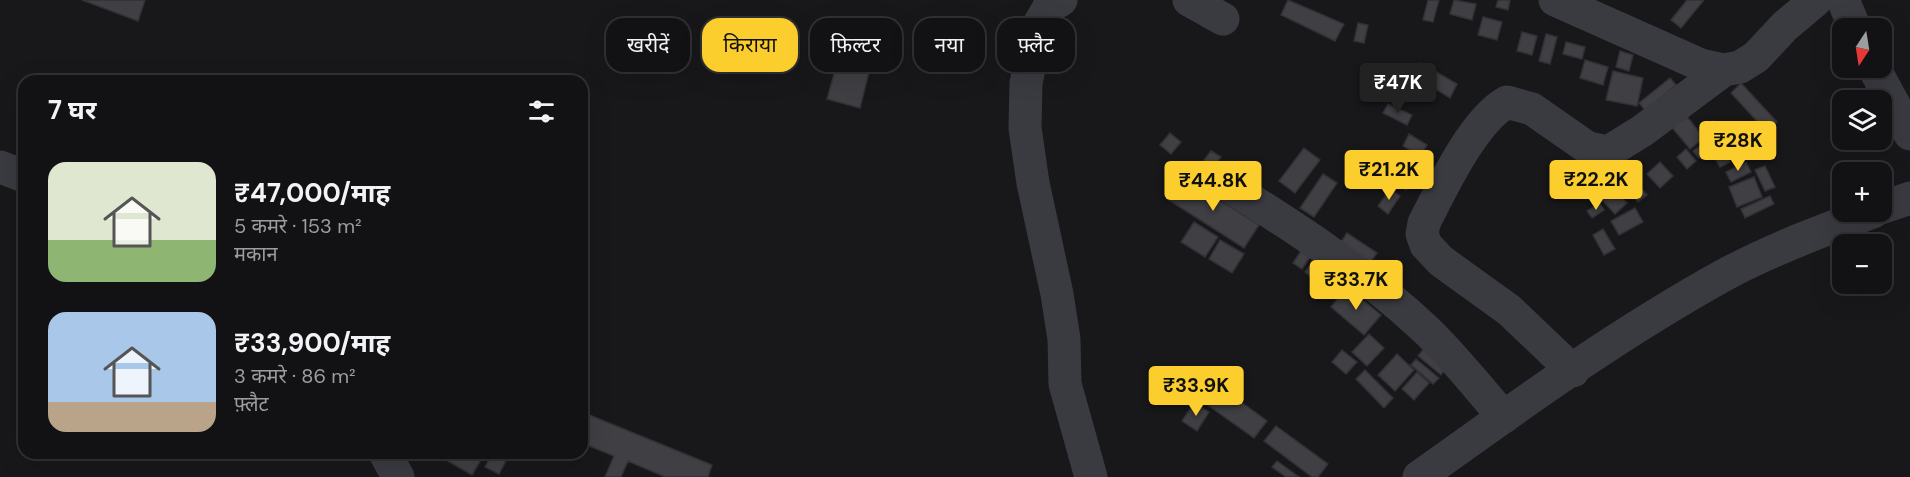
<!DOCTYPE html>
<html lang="hi">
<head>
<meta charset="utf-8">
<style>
  body { margin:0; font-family:"DM Sans","Noto Sans Devanagari",sans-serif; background:#1f1f22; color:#f1f3f6; height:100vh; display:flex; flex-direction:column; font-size:22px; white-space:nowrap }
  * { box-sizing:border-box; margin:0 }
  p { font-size:20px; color:#9c9da0 }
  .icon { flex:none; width:33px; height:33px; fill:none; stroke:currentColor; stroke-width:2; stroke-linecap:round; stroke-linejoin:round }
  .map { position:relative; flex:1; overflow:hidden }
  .sheet { position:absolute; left:18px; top:75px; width:570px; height:384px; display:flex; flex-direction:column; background:#121114; border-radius:18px; box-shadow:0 6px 24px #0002,0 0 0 2px #313134 }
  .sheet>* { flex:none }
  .guide { position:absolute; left:606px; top:18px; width:570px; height:54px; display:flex; gap:12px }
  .needle { width:39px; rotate:192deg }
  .buttons { position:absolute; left:1832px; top:18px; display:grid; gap:12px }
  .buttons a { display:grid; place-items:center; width:60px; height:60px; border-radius:12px; background:#121114; box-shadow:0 6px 24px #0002,0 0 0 2px #313134; font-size:30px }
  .price { position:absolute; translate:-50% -51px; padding:0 14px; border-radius:6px; background:#fcce2d; color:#111; font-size:20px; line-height:39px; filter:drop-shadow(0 2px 3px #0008) }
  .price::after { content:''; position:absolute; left:50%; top:36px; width:18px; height:14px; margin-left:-9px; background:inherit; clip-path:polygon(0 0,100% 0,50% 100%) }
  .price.current { background:#222; color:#fff }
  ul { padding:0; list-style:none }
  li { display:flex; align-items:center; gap:18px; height:150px; padding:0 30px }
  li span { display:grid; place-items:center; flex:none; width:168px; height:120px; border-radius:18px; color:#555 }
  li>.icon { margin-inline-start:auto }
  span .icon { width:72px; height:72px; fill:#fffc; stroke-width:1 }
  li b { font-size:26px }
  h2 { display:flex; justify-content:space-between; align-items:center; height:72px; padding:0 30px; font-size:26px }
  .pill { padding:0 21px; border-radius:18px; background:#121114; box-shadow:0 6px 24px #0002,0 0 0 2px #313134; font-size:21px; line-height:54px }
  .pill.current { background:#fcce2d; color:#111 }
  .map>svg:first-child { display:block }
  .building { fill:#3f3f44; stroke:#323136; stroke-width:1.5 }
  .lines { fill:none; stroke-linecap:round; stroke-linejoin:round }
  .minor { stroke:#3a3a41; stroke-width:33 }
</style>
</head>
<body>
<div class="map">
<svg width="1910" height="477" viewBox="0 0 1910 477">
  <rect width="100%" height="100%" fill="#18171a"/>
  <path class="building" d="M82,0h63l-7,21z
    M1288,0l56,24 -9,17 -54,-26z
    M1428,0h11l-6,22 -10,-2z
    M1454,0l22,4 -4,16 -22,-6z
    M1498,0h12l-2,10 -12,-3z
    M1687,0h17l-23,28 -10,-8z
    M1483,17l19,5 -5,18 -19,-5z
    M1358,23l10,2 -4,18 -10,-2z
    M1522,32l15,4 -5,19 -15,-4z
    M1546,34l11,3 -7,27 -11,-3z
    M1566,42l19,5 -3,12 -19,-5z
    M1620,51l13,4 -4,16 -13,-4z
    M838,60l32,8 -10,40 -33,-9z
    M1585,60l23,7 -5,18 -23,-7z
    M1421,63l36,21 -7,14 -36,-22z
    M1613,71l30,7 -6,28 -31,-6z
    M1670,78l6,7 -31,25 -6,-7z
    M1741,83l36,39 -10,10 -36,-39z
    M1388,104l24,11 -5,10 -24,-12z
    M1684,113l20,25 -14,11 -20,-24z
    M1713,121l10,12 -10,8 -10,-12z
    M1170,133l11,9 -10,12 -11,-9z
    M1409,134l18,11 -7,11 -17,-10z
    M1705,142l6,7 -12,9 -6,-7z
    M1304,148l16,12 -25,33 -16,-12z
    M1686,149l10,12 -9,8 -10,-12z
    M1211,151l10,6 -10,13 -10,-6z
    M1724,151l6,11 -10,5 -6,-10z
    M1417,162l9,9 -20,19 -8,-9z
    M1660,162l13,14 -13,12 -13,-14z
    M1746,162l5,10 -20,10 -5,-10z
    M1765,166l10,21 -10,4 -10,-21z
    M1628,173l19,22 -9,7 -19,-22z
    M1323,174l14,9 -23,34 -14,-9z
    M1600,175l27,28 -12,11 -26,-28z
    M1182,176l77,49 -15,23 -77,-49z
    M1754,177l8,20 -25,10 -8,-20z
    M1390,189l10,7 -12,18 -10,-8z
    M1770,196l4,8 -29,14 -4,-9z
    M1600,203l4,7 -12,8 -5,-7z
    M1635,208l8,14 -24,13 -8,-14z
    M1194,222l24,15 -13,20 -24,-15z
    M1603,229l12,20 -11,6 -11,-20z
    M1347,233l30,20 -8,11 -30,-19z
    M1220,240l24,14 -12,19 -23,-14z
    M1307,242l9,6 -14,21 -9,-6z
    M1321,252l10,7 -16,21 -10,-8z
    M1347,287l34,28 -17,20 -33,-28z
    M1369,334l15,14 -17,18 -15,-14z
    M1426,346l23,18 -8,11 -23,-19z
    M1342,350l15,12 -11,12 -14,-12z
    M1397,354l17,16 -19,21 -17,-16z
    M1416,359l23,19 -6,6 -22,-19z
    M1365,370l28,28 -9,10 -28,-29z
    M1188,372l22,18 -6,8 -22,-18z
    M1417,372l12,11 -15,17 -12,-11z
    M1222,388l45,33 -13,17 -45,-32z
    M1194,403l15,9 -12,19 -15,-10z
    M587,414l125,51 -4,12h-43l-37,-16 -7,16h-16l9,-21 -32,-13v-17z
    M1276,426l52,38 -10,13h-6l-48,-36z
    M434,453h51l-13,22z
    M493,453h17l-11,21 -14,-7z
    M1277,461l22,16h-13l-14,-10z"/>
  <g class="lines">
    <path class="minor" d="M1061,0l-12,7 -11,19 -12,57 -1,45 8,55 24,111 7,45 1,45 26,93
      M1189,0l34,19
      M1555,0l146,65 23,5 16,-3 16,-10 29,-31 31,-26
      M1843,0l12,28
      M1874,68l36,66
      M0,167l24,9
      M1227,185c69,43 137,87 197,143 29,27 54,60 80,89
      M1881,208l29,-10
      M1573,371l-64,-61 -68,-49 -15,-16 -4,-11 2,-11c18,-35 49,-102 83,-121l25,7 56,39 20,4 34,-21 82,-61
      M385,453l13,24
      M1419,477c99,-71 200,-144 307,-203 47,-25 97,-44 147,-62"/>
  </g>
</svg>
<div class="buttons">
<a><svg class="needle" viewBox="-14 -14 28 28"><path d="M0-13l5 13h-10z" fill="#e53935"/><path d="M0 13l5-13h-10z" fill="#9c9da0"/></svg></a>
<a><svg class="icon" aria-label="layers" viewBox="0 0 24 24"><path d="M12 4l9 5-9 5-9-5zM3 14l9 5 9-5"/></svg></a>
<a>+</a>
<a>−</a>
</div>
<b class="price current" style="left:1398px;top:114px">₹47K</b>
<b class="price" style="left:1738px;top:172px">₹28K</b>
<b class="price" style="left:1389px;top:201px">₹21.2K</b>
<b class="price" style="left:1596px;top:211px">₹22.2K</b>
<b class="price" style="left:1213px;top:212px">₹44.8K</b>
<b class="price" style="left:1356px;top:311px">₹33.7K</b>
<b class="price" style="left:1196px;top:417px">₹33.9K</b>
<div class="guide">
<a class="pill">खरीदें</a>
<a class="pill current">किराया</a>
<a class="pill">फ़िल्टर</a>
<a class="pill">नया</a>
<a class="pill">फ़्लैट</a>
</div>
<section class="sheet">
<h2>7 घर<svg class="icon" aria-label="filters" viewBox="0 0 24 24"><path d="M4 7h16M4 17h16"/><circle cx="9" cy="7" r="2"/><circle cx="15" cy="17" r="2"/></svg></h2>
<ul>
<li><span style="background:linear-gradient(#dfe7d0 65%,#8fb573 0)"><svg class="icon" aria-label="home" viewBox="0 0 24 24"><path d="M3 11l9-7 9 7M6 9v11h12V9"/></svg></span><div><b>₹47,000/माह</b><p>5 कमरे · 153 m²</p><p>मकान</p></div></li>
<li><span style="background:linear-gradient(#a9c7e8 75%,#b9a48a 0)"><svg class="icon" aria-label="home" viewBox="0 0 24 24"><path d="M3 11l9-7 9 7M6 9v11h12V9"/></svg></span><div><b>₹33,900/माह</b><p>3 कमरे · 86 m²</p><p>फ़्लैट</p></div></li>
</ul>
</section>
</div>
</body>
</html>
